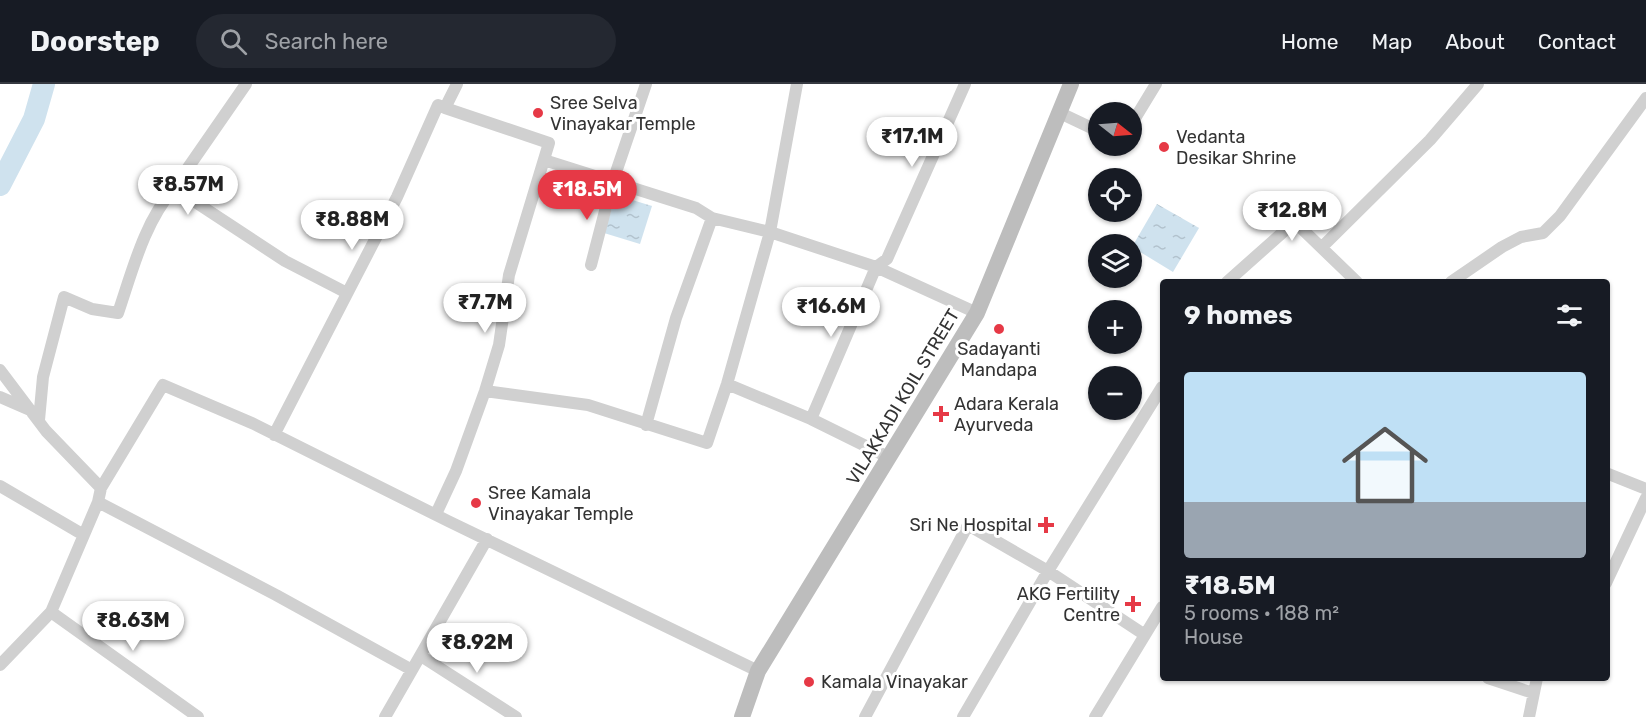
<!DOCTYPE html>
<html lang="en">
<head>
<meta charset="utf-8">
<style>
  body { margin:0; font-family:Rubik,sans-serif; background:#242831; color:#f1f3f6; height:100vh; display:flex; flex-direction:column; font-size:22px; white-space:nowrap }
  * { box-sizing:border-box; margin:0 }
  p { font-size:20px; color:#9ea1a6 }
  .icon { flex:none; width:33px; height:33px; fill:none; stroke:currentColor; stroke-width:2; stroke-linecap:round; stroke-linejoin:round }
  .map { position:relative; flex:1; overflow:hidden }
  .sheet { position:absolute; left:1160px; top:195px; width:450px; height:402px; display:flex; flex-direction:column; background:#171b24; border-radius:6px; box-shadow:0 2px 4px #0004 }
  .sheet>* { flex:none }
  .needle { width:39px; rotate:107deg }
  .tools { position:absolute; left:1088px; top:18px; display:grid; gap:12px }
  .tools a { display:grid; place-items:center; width:54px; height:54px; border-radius:50%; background:#171b24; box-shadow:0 2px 4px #0004; font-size:30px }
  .price { position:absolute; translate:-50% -51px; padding:0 14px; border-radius:21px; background:#fff; color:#222; font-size:20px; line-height:39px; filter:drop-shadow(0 2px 3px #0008) }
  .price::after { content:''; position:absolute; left:50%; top:36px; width:18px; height:14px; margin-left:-9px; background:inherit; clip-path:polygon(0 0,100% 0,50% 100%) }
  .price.on { background:#e63946; color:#fff }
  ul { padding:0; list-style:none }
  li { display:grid; align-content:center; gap:12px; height:318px; padding:0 24px }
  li+li { border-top:2px solid #363941 }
  li span { display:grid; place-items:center; height:186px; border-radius:6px; color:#555 }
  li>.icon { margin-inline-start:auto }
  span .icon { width:108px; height:108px; fill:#fffc; stroke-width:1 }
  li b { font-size:26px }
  h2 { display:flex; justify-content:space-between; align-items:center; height:72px; padding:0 24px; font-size:26px }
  header { display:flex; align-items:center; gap:36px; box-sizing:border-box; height:84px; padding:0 30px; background:#171b24; border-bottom:2px solid #363941 }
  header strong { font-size:28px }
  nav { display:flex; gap:33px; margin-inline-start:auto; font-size:21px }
  .search { width:420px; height:54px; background:#242831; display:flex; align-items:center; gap:15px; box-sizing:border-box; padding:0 21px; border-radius:33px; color:#9ea1a6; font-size:22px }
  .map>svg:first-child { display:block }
  .water { fill:url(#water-ripples) }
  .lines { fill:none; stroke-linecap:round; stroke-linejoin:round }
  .river { stroke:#cfe2ee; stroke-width:22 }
  .street { stroke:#d0d0d0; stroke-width:12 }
  .secondary { stroke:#bdbdbd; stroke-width:16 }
  .poi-dot { fill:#e63946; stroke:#fff; stroke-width:2 }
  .labels { text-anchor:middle; stroke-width:6; stroke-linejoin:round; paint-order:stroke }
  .poi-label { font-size:18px; fill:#333; stroke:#fff; text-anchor:start }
  .street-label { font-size:18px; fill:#333; stroke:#fff }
</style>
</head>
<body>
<header>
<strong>Doorstep</strong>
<div class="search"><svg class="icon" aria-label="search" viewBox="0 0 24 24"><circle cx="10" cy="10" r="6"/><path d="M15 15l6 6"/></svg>Search here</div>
<nav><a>Home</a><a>Map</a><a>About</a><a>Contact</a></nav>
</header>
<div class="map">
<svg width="1646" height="633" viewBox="0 0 1646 633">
  <defs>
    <pattern id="water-ripples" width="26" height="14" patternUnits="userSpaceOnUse" patternTransform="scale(1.5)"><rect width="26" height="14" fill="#cfe2ee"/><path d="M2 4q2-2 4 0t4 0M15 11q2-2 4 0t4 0" fill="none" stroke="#b2c2cd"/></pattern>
  </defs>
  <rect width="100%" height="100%" fill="#fff"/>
  <path class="water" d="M616,111l36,11 -12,38 -36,-11z
    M1157,120l42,24 -26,44 -41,-25z"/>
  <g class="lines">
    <path class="river" d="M0,101l34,-66 10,-35"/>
    <path class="street" d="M246,0l-72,104 111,73 62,32
      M1060,29l38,18
      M1131,41l25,-41
      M544,76l152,48 16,10 58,14 27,-148
      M1322,163l108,-107 48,-56
      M591,181l21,-81 34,-100
      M1227,198l64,-57 9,2 57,55
      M1451,198l51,-35 19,-10 22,-4 17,-17 86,-118
      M0,286l46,61 55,57
      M727,300l84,35 79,39
      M485,307l103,14 119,38 20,-59 43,-152 106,35 101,46
      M0,313l30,13
      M811,335l65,-152 11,-8 78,-175
      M39,336l4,-43 21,-80 28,12 26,4c15,-44 26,-90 56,-125
      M646,341l30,-107 36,-100
      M274,351l123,-238 41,-92 7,3 12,-24
      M1606,389l40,16
      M0,402l82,48
      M98,418l178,93 136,75 75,-131
      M436,430l20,-43 29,-80 14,-46 10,-70 40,-132 -104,-35
      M1606,499l40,-85
      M51,528l147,105
      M421,572l95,61
      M0,581l51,-53 47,-110 3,-14 62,-103 91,39 194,97 310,150
      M1488,594l45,15
      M385,633l27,-47
      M865,633l103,-192 80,46 97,64
      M963,633l85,-146 114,-184
      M1095,633l67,-110
      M1529,633l8,-39"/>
    <path class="secondary" d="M742,633l16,-46 219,-358 94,-229"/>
  </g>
  <g class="poi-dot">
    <circle cx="538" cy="29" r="6"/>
    <circle cx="1164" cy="63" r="6"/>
    <circle cx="999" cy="245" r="6"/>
    <path d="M938 321h6v6h6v6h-6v6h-6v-6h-6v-6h6z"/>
    <circle cx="476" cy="419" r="6"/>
    <path d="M1043 432h6v6h6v6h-6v6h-6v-6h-6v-6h6z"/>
    <path d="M1130 511h6v6h6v6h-6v6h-6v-6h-6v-6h6z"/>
    <circle cx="809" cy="598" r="6"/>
  </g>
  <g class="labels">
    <g class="poi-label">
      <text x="550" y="25">Sree Selva<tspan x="550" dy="21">Vinayakar Temple</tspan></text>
      <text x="1176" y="59">Vedanta<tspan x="1176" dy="21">Desikar Shrine</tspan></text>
      <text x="999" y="271" text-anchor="middle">Sadayanti<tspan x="999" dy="21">Mandapa</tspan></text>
      <text x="954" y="326">Adara Kerala<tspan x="954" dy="21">Ayurveda</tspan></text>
      <text x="488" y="415">Sree Kamala<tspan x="488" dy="21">Vinayakar Temple</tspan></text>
      <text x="1032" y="447" text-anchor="end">Sri Ne Hospital</text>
      <text x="1120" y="516" text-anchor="end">AKG Fertility<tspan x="1120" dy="21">Centre</tspan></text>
      <text x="821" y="604">Kamala Vinayakar</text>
    </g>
    <g class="street-label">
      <text transform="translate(903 313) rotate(-59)" y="6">VILAKKADI KOIL STREET</text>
    </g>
  </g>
</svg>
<div class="tools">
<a><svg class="needle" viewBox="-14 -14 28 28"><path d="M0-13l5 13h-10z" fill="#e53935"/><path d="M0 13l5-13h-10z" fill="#9ea1a6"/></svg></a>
<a><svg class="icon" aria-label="locate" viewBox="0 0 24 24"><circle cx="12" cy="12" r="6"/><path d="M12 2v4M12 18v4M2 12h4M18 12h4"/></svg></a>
<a><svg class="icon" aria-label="layers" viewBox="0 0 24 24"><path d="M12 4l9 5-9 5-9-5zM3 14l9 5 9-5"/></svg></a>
<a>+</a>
<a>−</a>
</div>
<b class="price" style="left:912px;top:84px">₹17.1M</b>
<b class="price" style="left:188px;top:132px">₹8.57M</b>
<b class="price on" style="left:587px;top:137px">₹18.5M</b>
<b class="price" style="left:1292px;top:158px">₹12.8M</b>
<b class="price" style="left:352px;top:167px">₹8.88M</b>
<b class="price" style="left:485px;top:250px">₹7.7M</b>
<b class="price" style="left:831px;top:254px">₹16.6M</b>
<b class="price" style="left:133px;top:568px">₹8.63M</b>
<b class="price" style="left:477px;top:590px">₹8.92M</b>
<section class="sheet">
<h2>9 homes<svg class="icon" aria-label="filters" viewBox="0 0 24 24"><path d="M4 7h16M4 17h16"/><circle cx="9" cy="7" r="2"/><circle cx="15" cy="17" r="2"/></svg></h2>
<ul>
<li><span style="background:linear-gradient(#bfe0f5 70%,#9aa5b1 0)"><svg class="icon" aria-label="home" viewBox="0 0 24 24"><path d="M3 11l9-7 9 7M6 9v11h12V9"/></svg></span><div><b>₹18.5M</b><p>5 rooms · 188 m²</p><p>House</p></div></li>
</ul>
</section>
</div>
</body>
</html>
